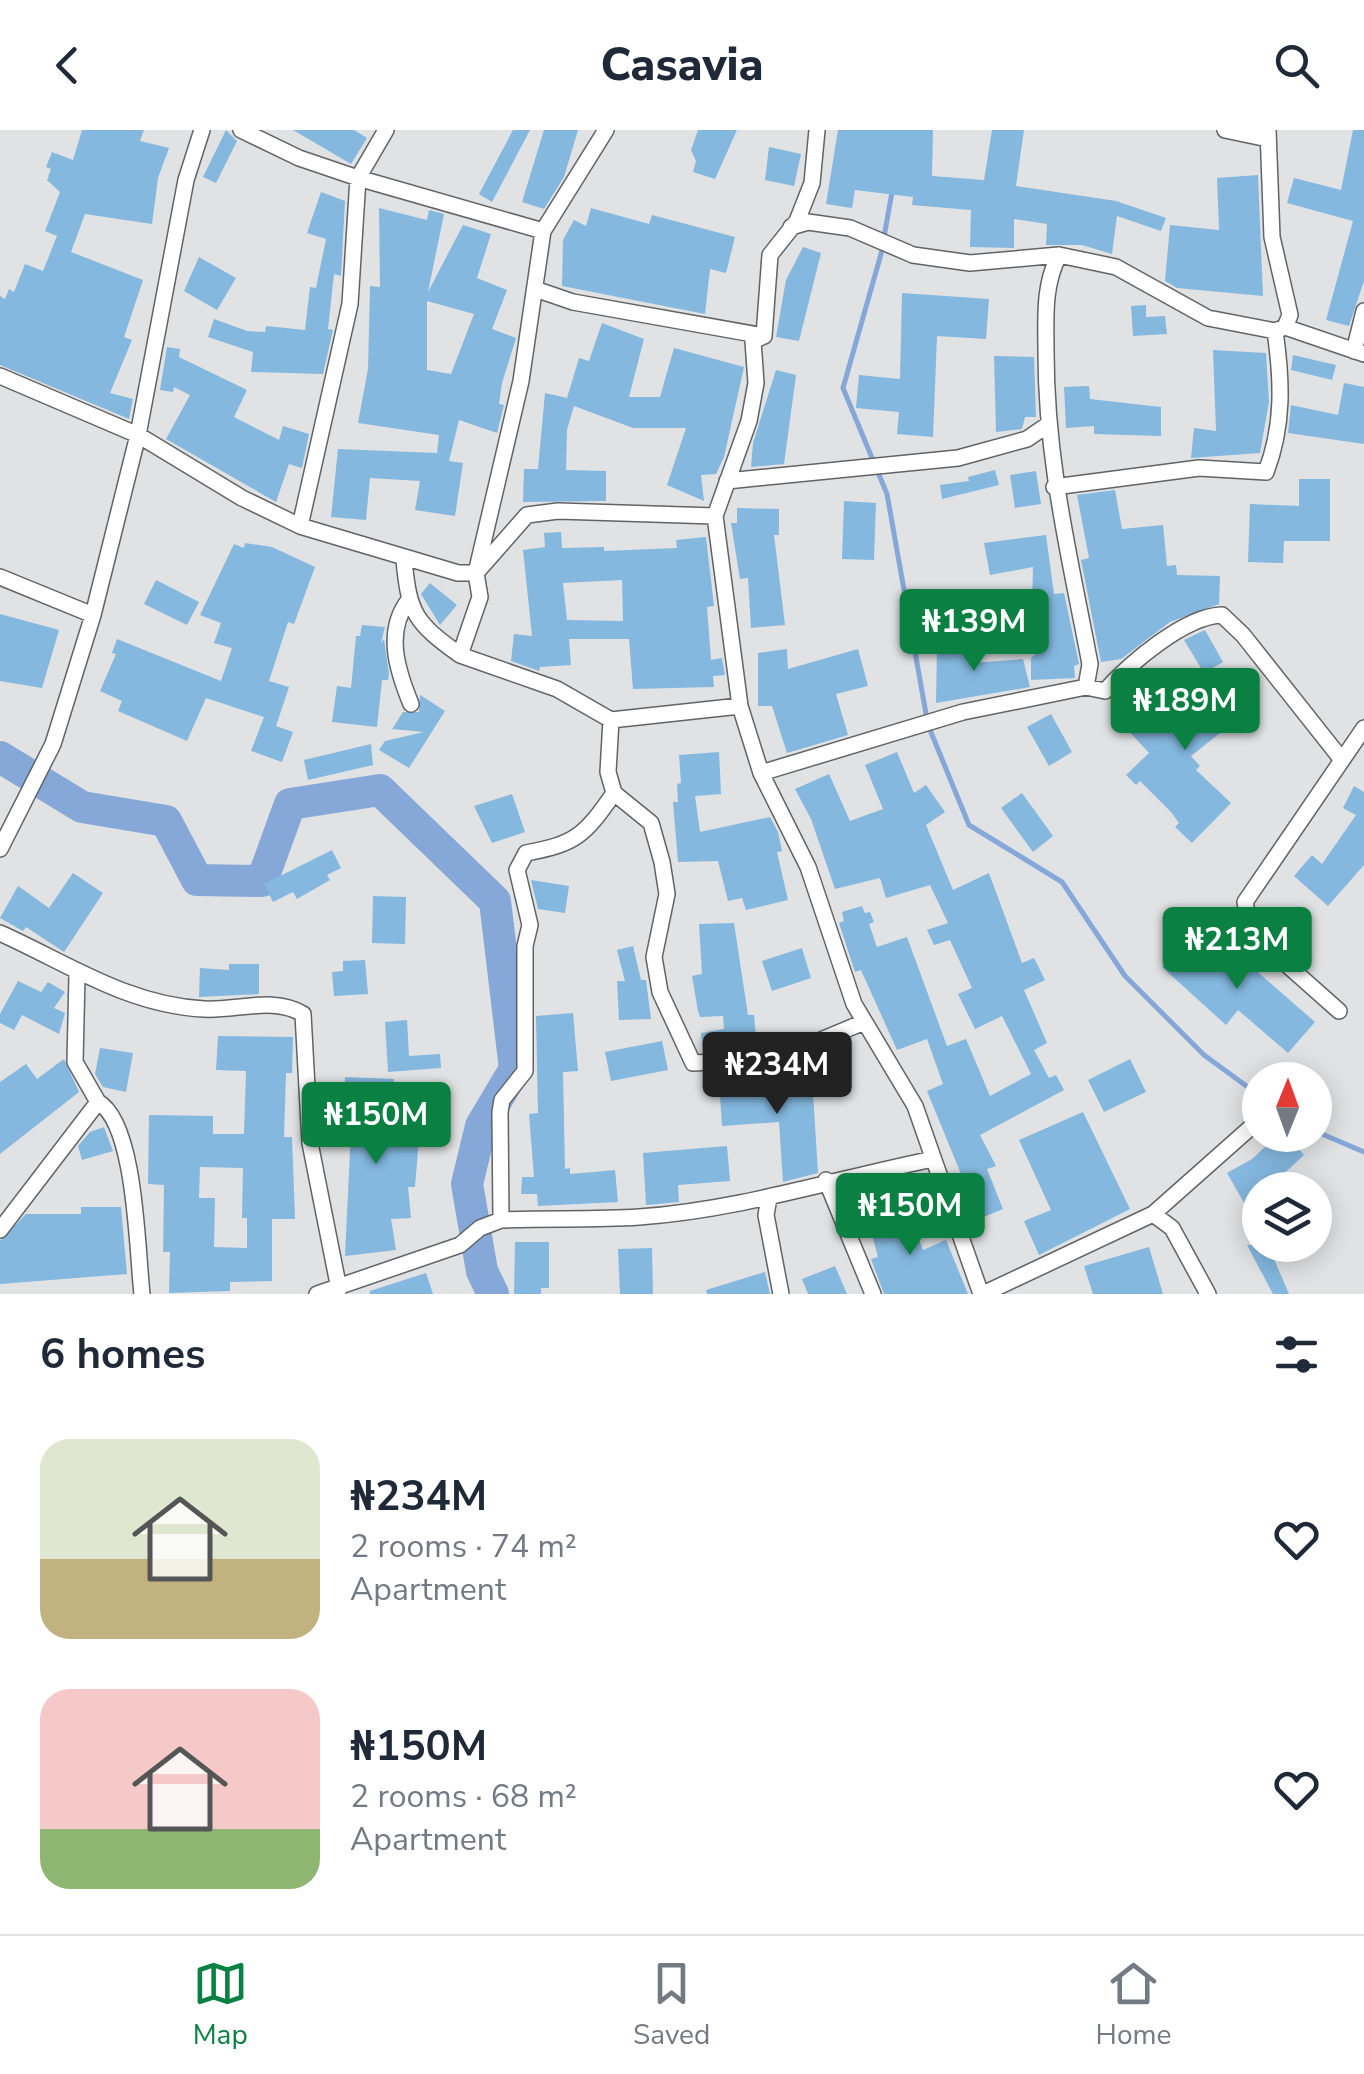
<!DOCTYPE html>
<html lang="en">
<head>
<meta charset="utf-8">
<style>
  body { margin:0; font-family:"Nunito Sans",sans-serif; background:#f6f6f7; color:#1f2937; height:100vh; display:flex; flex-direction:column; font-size:38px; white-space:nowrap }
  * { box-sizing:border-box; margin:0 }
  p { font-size:32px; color:#747a83 }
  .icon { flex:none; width:55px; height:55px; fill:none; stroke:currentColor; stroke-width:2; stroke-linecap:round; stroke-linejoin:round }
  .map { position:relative; height:1164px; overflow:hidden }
  .drawer { display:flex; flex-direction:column; background:#fff; flex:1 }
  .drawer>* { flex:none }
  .needle { width:65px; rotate:1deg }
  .tools { position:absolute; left:1242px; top:932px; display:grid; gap:20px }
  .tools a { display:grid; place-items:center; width:90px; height:90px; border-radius:50%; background:#fff; box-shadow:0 5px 25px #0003; font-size:50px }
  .price { position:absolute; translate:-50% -85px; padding:0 22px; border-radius:10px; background:#0b8043; color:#fff; font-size:32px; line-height:65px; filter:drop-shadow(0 2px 5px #0008) }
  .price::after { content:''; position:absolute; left:50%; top:60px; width:30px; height:22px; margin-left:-15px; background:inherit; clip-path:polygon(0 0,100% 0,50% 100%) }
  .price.selected { background:#222; color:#fff }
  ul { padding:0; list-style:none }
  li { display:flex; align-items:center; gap:30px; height:250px; padding:0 40px }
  li span { display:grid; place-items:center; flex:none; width:280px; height:200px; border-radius:30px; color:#555 }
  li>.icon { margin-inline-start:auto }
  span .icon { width:120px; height:120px; fill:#fffc; stroke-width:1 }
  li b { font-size:42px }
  h2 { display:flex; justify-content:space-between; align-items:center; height:120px; padding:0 40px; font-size:42px }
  header { display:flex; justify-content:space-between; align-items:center; height:130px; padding:0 40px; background:#fff; font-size:45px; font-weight:800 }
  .tabs { display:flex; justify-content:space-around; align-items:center; height:140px; border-top:2px solid #e0e1e3; background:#fff; font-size:28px; color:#747a83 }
  .tabs a { display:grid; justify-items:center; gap:5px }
  .tabs .selected { color:#0b8043 }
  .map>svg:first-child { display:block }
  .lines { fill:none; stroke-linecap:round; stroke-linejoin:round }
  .stream { stroke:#86a8d8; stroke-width:5 }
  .river { stroke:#86a8d8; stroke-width:32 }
  .building { fill:#84b8df; fill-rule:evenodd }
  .street-casing { stroke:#616364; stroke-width:18 }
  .street { stroke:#fff; stroke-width:15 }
</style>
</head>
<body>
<header><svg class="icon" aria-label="back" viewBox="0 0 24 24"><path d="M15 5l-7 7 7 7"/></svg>Casavia<svg class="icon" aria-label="search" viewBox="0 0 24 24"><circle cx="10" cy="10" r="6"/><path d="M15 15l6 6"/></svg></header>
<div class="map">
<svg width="1364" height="1164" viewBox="0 0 1364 1164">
  <rect width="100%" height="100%" fill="#e0e2e4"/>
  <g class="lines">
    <path class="stream" d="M892,62l-11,62 -38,134 44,106 41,231 41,100 93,57 63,94 79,79 56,41
      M1315,1001l49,21"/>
    <path class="river" d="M0,627l82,50 84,14 31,59 65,1 28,-77 90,-14 115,111 20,168 -34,57 -14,58 15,87 11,23"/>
  </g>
  <path class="building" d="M82,0h62l-4,11 29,7 -11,30 -6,46 -67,-10 -14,38 72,28 -19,57 8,3 -22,53 23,6 -4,20 -129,-54v-69l5,3 4,-10 5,3 11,-28 18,7 14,-35 -12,-5 15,-39 -13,-12 4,-11 -5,-2 6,-15 21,8z
    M226,0l11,11 -21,42 -13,-6z
    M293,0h61l13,8 -16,26z
    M513,0h17l-38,72 -13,-8z
    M544,0h34l-14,47 -20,32 -22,-7z
    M698,0h39l-22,49 -22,-7 3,-11 -5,-11z
    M838,0h95l-1,46 52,4 8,-50h32l-8,56 100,15 50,17 -5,13 -44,-15 -5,38 -30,-9h-36l1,-21 -33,-5v29l-44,-1 1,-37 -59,-5 1,-8 -58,-7 -3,18 -26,-4z
    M1353,0h11v151l-15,45 -23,-6 27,-99 -66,-18 7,-25 47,12z
    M769,17l32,7 -7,32 -29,-6z
    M1258,45l5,121 -86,-8 -12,-7 5,-56 49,5 -2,-52z
    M321,62l24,9 -4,75 -7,-2 -6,55 5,1 -10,44 -72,-2 2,-20 -45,-15 6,-18 33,12 18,1 1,-6 39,4 5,-43 6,1 10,-49 -19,-6z
    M379,78l48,12 2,-10 15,4 -16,78 35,-67 28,9 -14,44 30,12 -15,39 24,9 -14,45 -3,21 5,1 -7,28 -38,-13 -10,41 14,2 -8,53 -40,-6 5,-29 -50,-3 -4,42 -35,-3 7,-68 99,4 2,-18 -81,-12 10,-54 2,-83 10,1zM427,171l47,13 -23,60 -24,-4z
    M591,78l58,16 3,-9 83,22 -9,36 -16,-4 -5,45 -143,-28 1,-46 11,-20 12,6z
    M803,117l18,6 -22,88 -23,-4 10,-57z
    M199,127l37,21 -19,32 -33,-19z
    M902,163l87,6 -3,40 -49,-3 -4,101 -36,-3 2,-22 -43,-4 3,-33 41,4z
    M1146,175v12l19,-1 2,18 -34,2 -2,-30z
    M602,193l42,16 -15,58h31l14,-49 70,19 -20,90 -8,17 -15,1 3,26 -37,-16 19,-57h-53l-59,-22 -7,24 -1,40 40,1v30l-83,1 1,-33h14l7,-76 22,5 12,-40 10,3z
    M167,217l13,2 -1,8 68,33 -13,27 45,23 4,-14 26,8 -7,34 -13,-4 -13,38 -110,-63 24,-44 -16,-8 -1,5 -13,-2z
    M1213,220l53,3 3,49 -9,51 -69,5 3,-30 22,3z
    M1293,225l43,10 -4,15 -41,-10z
    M994,226l40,1 2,60h-11l-3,12 -26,3z
    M776,240l20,5 -12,89 -33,3 2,-24z
    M1344,253l20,4v57l-76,-11 3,-28 47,10z
    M1089,256l1,13 71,8v29l-67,-2v-8l-28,2 -2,-41z
    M995,340l4,15 -57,14 -2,-14 29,-4 -1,-4z
    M1036,341l5,33 -26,4 -5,-33z
    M1299,349h31v62h-46l-1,22 -35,-1 2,-58 49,2z
    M1115,360l7,39 41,-4 4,41 9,-1 1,10 43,1 -1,28 -49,18 -49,37 -20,3 -20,-102 8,-2 -12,-63z
    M844,371l32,2 -2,57 -32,-1z
    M737,378l42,1v26h-5l11,90 -34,3 -3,-50 -8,1 -9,-56h6z
    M561,402l1,16 42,-1v4l73,-3 -1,-8 30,-3 8,69 -7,1 4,53 11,-2 3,17 -12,1 1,11 -81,2 -4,-50h-60l2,26 -31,2 -1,4 -28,-10 3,-27 18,2 -9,-86 22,-3 -1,-14zM622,450l1,41 -56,-1 -4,-37z
    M1046,405l8,59 10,-1 15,71 -5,2 1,12 -44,2v-22l12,-10 -7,-49 -4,1 1,-33 -43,8 -6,-32z
    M245,413l27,4 43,20 -21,57 -6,-2 -19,59 20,6 -13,39 17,6 -11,30 -31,-11 13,-34 -58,-19 -19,43 -69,-30 4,-10 -22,-10 16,-37 -4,-1 5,-14 104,42 11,-33 -18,-5 7,-20 -21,-8 34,-71 10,4z
    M156,450l43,22 -12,23 -43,-21z
    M430,453l27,22 -17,20 -19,-31z
    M0,484l59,16 -17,58 -42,-7z
    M362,495l23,2 -4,16 3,-4 5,35 -1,6h-6l-5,47 -45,-5 5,-36 14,2 5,-52h4z
    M1205,500l18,32 -19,11 -20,-33z
    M937,513h35v20l51,-4 7,28 -94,16z
    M787,519l1,20 70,-20 10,37 -32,8 12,41 -61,18 -15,-47h-14v-53z
    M1218,542l31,38 -58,46 9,10 -4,4 35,33 -39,40 -17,-16 4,-4 -8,-11 -31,-31 -4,4 -10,-10 23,-22 -25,-27 29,-27 13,14z
    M420,565l25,16 -36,57 -30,-18 6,-9 39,-9 -32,-3 11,-17h16z
    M1051,584l21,38 -23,14 -22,-39z
    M371,614l2,21 -65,15 -4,-20z
    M719,622l2,42 -26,2 5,36 70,-15 8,15 4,19 -5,1 11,48 -42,10 -4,-12 -14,3 -10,-40 -40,1 -5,-60h5l-1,-18 4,-1 -2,-28z
    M897,622l17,41 12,-8 19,27 -19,13 27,65 36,-17 33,90 12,-5 11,22 -21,10 23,53 -13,7 15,28 7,-3 8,15 -84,45 16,31 -9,3 16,40 -32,13 -19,-44 9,-4 -34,-83 16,-7 -16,-45 -30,11 -36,-80 -6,2 -16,-49 5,-2 -2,-9 20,-6 3,7 5,-1 4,10 -5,2 8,23 30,-10 40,109 19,-7 24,57 41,-22 -29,-58 -27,13 -17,-35 14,-6 -22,-48 -16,5 -7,-15 21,-7 -18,-38 -44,13 -6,-20 -45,11 -24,-70 -16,-30 34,-15 21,47 33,-12 -18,-44z
    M1354,656l10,6v73l-36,41 -34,-30 18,-21 10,9 34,-49 -13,-7z
    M1022,663l31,43 -20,16 -32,-44z
    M512,664l13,38 -33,11 -18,-37z
    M332,720l9,18 -14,7 3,5 -33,19 -4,-7 -20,10 -9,-18z
    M73,743l30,20 -39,59 -38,-25 -3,4 -23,-13 18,-32 31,22z
    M531,750l38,6 -4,27 -27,-4z
    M373,766l33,1 -1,47 -33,-1z
    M734,793l14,92h6l3,33 -54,3 -2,-18 23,-4 -1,-13 -23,1 -2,-6 -6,-35 10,-2 -3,-50z
    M1195,801l36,33 7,-9 77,67 -27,31 -50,-43 -12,15 -64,-58z
    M633,816l8,34h5l5,39 -32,1 -2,-39h8l-8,-31z
    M802,818l9,30 -39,13 -10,-30z
    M365,830l3,34 -34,2 -2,-24 11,-1v-10z
    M229,834h30v30l-60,3 1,-29 29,2z
    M18,851l23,11 7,-10 17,10 -11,16 11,5 -6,21 -37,-19 -8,15 -14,-7v-9z
    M573,883l5,58 -15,1 2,97 5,-1v6l45,-4 3,32 -80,4 -1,-12h-16l1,-17h12l-5,-63 9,-1 -2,-97z
    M407,890l2,36 31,-2 1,14 -53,4 -3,-50z
    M218,906l75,1 -1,36h-6l-2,64h8l3,82h-23v62l-42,1v9l-61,2 1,-41h-7l1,-67 -16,-1 1,-69 64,1v18h31l2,-63 -30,-1zM200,1037l43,1 -1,50h5v30l-33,-1 1,-49h-16z
    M662,911l6,29 -57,11 -6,-29z
    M100,918l33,5 -7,39 -23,-5 -8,-13z
    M64,929l15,33 -79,62v-72l26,-18 11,15z
    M1130,929l16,33 -42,20 -16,-32z
    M345,947l49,2 -2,57 27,1 -4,50h-7l3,31 -20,1 5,31 -51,6 7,-146 -8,-1z
    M812,947l6,96 -35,9 -4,-60 -57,4 -3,-45z
    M1083,982l47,97 -91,46 -15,-34 27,-11 -32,-70z
    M104,997l9,24 -31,9 -4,-14 12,-14z
    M1278,1005h8l18,20 -28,26 5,9h-21v41l-33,-58 25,-14z
    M727,1016l3,35 -52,4 1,17 -33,3 -3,-52z
    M892,1068l12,45 14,-6 5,13 23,-10 22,54h-84l-13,-35 7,-2 -14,-52z
    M81,1077h40l6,67 -127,10v-43l26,-27h55z
    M515,1112h34v46h-8v6h-27z
    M1247,1115h21l21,49h-16z
    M1149,1117l14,47h-70l-9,-28z
    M652,1118l1,46h-33l-2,-45z
    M835,1136l12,28h-39l-6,-15z
    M765,1142l5,22h-63l-1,-4z
    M426,1143l7,21h-63v-3z"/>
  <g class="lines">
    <g class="street-casing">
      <path id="street" d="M241,0l58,28 59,20 185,53
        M606,0l-63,101 -22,150 -45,192 4,24 -20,58 97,34 54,31 129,-14
        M817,0l-5,53 -15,38 -27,34 -6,81 -11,5 3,42 -7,38 -34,95 25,190 21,67 47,94 46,137 61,102 66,188
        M1225,0l43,9
        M1268,0l4,107 18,78 -5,12
        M791,97l17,-5 42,6 63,27 57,8 89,-8 57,12 92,51 67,13 10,-4 79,27
        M535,159l38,13 191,34
        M1354,221l10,-40
        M0,246l138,59 104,63 58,28 158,47h18l51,-58 31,-4 157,5
        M727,351l231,-23 69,-19 19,-13
        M1054,357l145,-19 67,4c18,-47 16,-92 9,-141
        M300,396l50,-222 8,-126 28,-48
        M404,430c5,55 12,63 56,95
        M0,447l93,38
        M408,471c-23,31 -11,69 3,103
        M1086,557l19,4c25,-28 80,-75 117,-76l21,20 99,125
        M611,590l-3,52 6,21 37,30 11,39 5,32 -13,63 6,35 33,71 83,-4 88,-37
        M761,643l202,-61 123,-25 4,-23c-20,-106 -44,-202 -44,-312 0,-35 -3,-65 13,-97
        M0,719l53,-105 40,-129 45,-180 48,-255 16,-50
        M0,803c67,30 127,72 204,76 32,2 70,-13 99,5l7,129 29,146
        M1339,881l-88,-78 -6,-31 119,-174
        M98,972c38,21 39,149 44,192
        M826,1050l47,114
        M769,1068l-3,17 15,79
        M1153,1084l19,14 36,66
        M501,1090l-1,-108 2,-12 23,-29v-125l5,-21 -13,-55 9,-17c50,-9 59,-18 88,-60
        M0,1100l98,-128 -23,-40 2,-87
        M317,1164l143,-49 20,-17 21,-8c46,-2 93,0 138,-3 100,-7 196,-38 294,-58
        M983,1164l170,-80 97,-86"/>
    </g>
    <use href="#street" class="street"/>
  </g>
</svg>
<div class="tools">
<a><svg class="needle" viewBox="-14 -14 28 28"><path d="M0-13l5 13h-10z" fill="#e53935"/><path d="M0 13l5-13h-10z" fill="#747a83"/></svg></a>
<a><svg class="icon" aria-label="layers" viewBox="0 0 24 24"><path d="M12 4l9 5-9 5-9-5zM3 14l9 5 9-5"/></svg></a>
</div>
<b class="price" style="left:974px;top:544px">₦139M</b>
<b class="price" style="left:1185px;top:623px">₦189M</b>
<b class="price" style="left:1237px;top:862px">₦213M</b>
<b class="price selected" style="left:777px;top:987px">₦234M</b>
<b class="price" style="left:376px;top:1037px">₦150M</b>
<b class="price" style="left:910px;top:1128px">₦150M</b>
</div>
<section class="drawer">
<h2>6 homes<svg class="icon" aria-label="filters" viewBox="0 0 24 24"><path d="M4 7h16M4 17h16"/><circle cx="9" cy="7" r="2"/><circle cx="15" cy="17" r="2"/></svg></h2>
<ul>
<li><span style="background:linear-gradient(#dfe7d0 60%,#c2b280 0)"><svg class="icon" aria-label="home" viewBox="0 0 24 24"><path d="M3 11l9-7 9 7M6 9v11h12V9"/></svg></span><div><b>₦234M</b><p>2 rooms · 74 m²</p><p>Apartment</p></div><svg class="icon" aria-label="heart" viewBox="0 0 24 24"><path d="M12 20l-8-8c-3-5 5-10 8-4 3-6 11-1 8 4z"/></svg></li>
<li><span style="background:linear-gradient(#f6c9c9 70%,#8fb573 0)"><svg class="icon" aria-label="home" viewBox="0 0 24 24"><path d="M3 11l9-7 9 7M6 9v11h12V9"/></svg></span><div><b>₦150M</b><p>2 rooms · 68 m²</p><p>Apartment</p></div><svg class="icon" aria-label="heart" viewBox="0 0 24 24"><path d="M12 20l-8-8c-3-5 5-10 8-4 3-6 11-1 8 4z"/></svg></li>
</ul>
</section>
<nav class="tabs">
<a class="selected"><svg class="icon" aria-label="map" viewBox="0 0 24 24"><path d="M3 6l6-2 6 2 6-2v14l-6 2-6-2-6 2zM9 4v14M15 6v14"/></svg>Map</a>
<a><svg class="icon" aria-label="saved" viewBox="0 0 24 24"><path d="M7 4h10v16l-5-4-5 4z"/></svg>Saved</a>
<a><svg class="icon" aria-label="home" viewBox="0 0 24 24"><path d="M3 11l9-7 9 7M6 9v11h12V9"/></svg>Home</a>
</nav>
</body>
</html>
